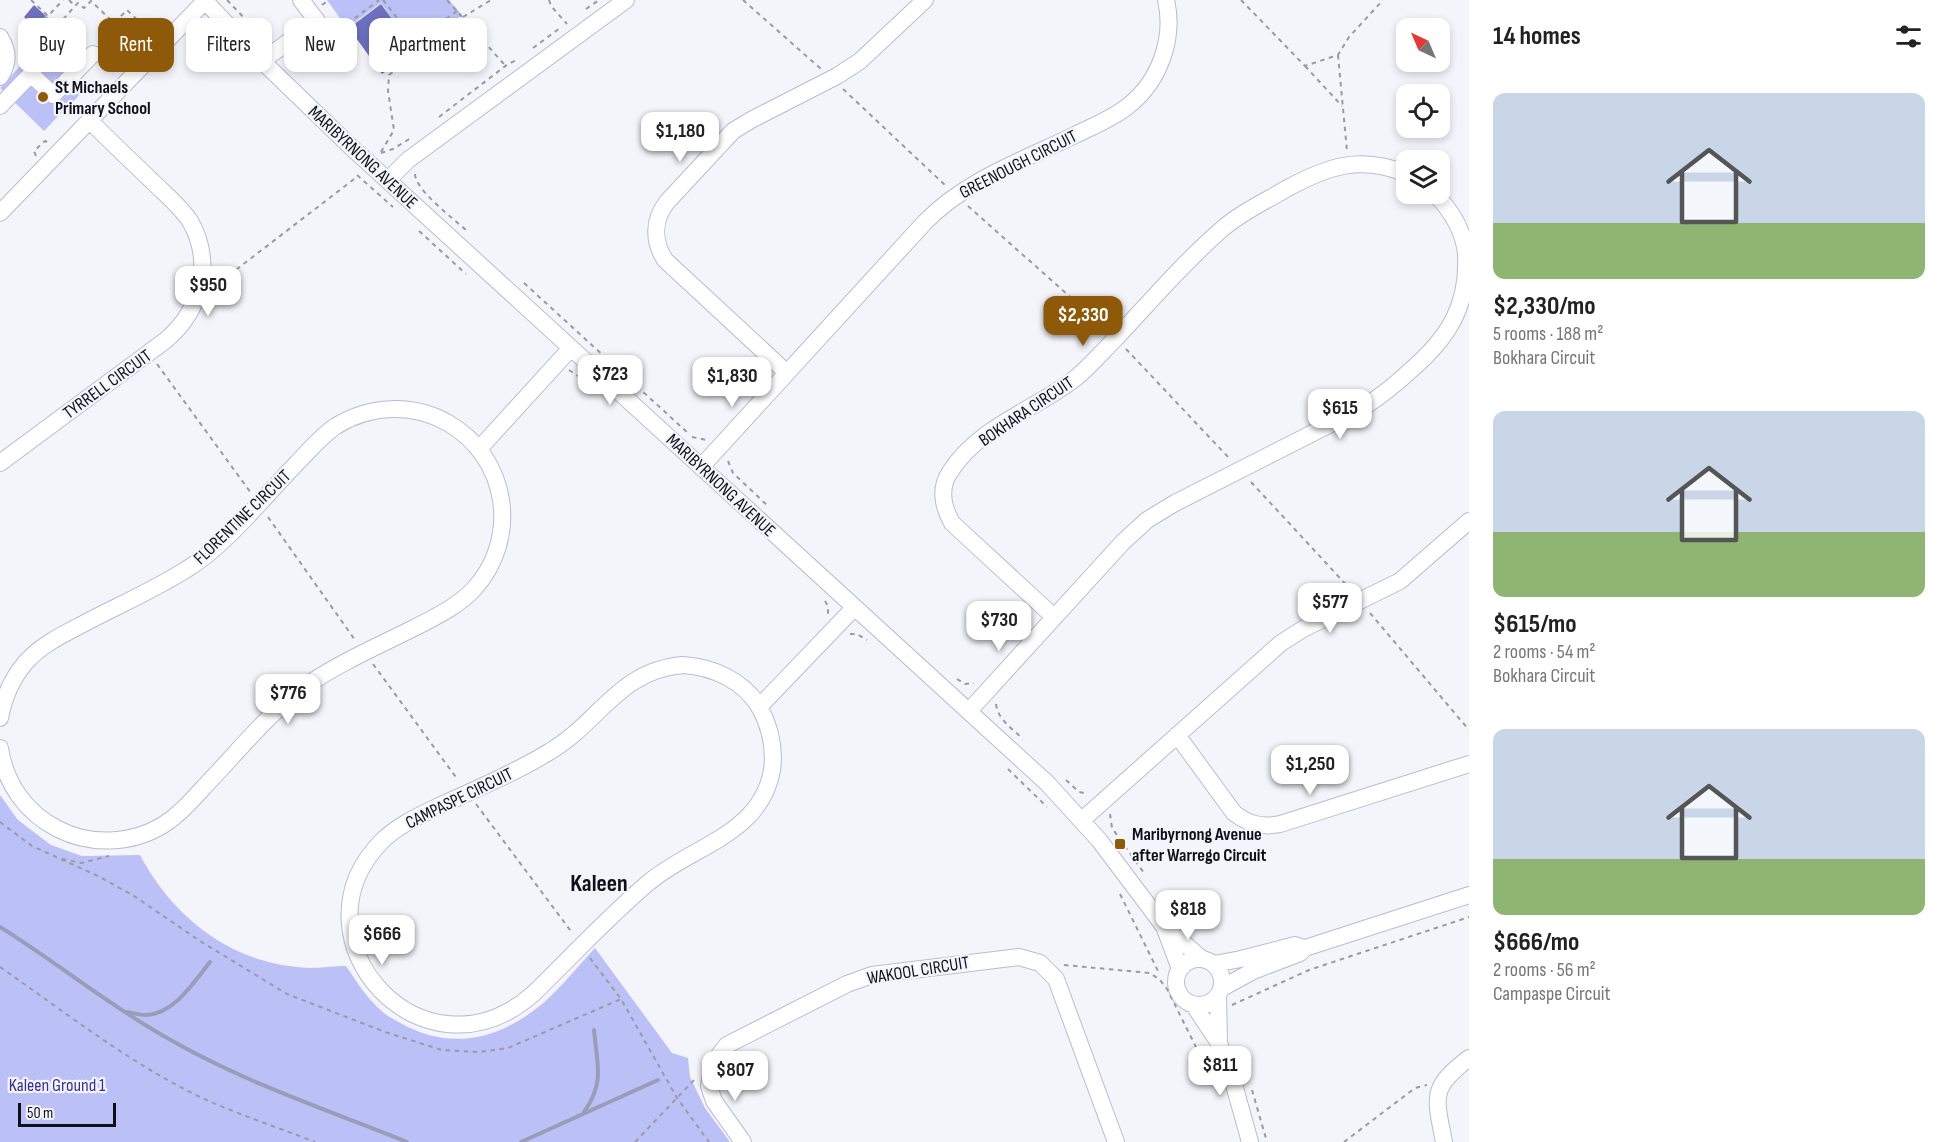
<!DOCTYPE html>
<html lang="en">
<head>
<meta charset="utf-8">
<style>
  body { margin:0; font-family:"Sofia Sans Condensed",sans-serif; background:#f6f6f6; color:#222; height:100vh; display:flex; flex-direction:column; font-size:22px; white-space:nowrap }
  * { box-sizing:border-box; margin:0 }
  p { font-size:20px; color:#767676 }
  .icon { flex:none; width:33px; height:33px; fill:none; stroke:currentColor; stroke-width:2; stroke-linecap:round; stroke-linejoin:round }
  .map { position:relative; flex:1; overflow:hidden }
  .side { display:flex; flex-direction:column; background:#fff; width:480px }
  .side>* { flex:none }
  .guide { position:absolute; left:18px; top:18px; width:570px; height:54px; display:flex; gap:12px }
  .needle { width:39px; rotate:316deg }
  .buttons { position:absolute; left:1396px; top:18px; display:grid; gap:12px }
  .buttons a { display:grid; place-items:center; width:54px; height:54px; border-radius:12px; background:#fff; box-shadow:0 3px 9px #0003; font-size:30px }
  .scale { position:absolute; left:18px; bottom:15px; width:98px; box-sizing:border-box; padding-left:6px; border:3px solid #0f1019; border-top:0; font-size:16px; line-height:21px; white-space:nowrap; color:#0f1019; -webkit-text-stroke:4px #f4f5fb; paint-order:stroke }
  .price { position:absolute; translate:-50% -51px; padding:0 14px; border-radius:12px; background:#fff; color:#222; font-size:20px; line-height:39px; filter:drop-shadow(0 2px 3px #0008) }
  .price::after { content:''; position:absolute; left:50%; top:36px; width:18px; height:14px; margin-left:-9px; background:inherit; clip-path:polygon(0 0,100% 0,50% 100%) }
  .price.on { background:#8e5a09; color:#fff }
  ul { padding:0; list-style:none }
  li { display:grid; align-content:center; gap:12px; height:318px; padding:0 24px }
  li span { display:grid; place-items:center; height:186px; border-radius:12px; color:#555 }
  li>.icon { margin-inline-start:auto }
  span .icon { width:108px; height:108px; fill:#fffc; stroke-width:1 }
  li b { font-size:26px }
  h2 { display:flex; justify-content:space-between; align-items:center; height:72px; padding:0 24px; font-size:26px }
  .chip { padding:0 21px; border-radius:12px; background:#fff; box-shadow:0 3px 9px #0003; font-size:21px; line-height:54px }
  .chip.on { background:#8e5a09; color:#fff }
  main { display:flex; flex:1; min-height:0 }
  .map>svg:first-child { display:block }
  .green { fill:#bbc1f7 }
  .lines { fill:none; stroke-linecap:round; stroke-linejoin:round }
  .stream { stroke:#9a9db8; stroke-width:4 }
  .building { fill:#6c70bf }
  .minor-casing { stroke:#b8bbd4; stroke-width:18 }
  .path { stroke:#9a9ba2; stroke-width:2; stroke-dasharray:4.5 4.5; stroke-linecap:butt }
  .minor { stroke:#fff; stroke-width:16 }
  .poi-dot { fill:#8e5a09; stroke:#f4f5fb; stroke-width:2 }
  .labels { text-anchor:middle; stroke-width:4.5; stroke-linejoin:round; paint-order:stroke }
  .poi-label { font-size:18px; font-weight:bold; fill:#0f1019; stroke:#f4f5fb; text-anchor:start }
  .street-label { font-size:18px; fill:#0f1019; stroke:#f4f5fb }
  .park-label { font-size:18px; fill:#37308e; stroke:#f4f5fb }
  .district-label { font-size:24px; font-weight:bold; fill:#0f1019; stroke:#f4f5fb }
</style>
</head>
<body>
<main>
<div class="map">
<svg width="1469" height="1142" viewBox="0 0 1469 1142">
  <rect width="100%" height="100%" fill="#f4f5fb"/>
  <path class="green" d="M327,0h122l13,15 -47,35 -34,-47 -34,25z
    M43,42l45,44 -20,21 -45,-44z
    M20,66l45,43 -21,22 -44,-43z
    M0,795l18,25 33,25 31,11 58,-1c34,64 93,110 169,113 12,0 24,-2 37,-2 11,16 21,33 37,46 5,5 13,8 19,12 50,27 97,15 139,-19 20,-17 36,-38 54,-57l77,105 16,5 2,19 15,31 25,34h-730z"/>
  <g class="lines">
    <path class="stream" d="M0,927c59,37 114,82 176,116 73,41 154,68 231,99
      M127,1012c6,1 13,3 19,3 28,-1 48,-33 64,-53
      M584,1112c21,-29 13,-48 10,-82
      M521,1142l137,-62"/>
  </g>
  <path class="building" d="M381,4l34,46 -33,24 -33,-46z
    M34,5l12,11 -11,11 -11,-10z"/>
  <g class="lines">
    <g class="minor-casing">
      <path id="minor" d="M204,0l58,61 88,85 697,637 52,57 64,85 39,34
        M0,37c9,15 9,25 0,40
        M262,61l55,-40 -16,-21
        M0,106l31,-32 22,21 40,-41
        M388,180l20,-20 218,-160
        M0,213l205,-212
        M787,373l-122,-113c-12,-19 -12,-40 2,-58l66,-71 18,-11 86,-44 23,-15 65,-61
        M479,449l92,-101
        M0,463l166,-123c35,-30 48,-77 24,-119 -10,-15 -25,-27 -38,-40 -21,-20 -42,-40 -63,-61
        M701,467l224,-245c41,-42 99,-62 150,-87 18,-9 37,-16 53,-29 31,-24 47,-67 38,-106
        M1054,617l-102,-94c-9,-16 -13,-35 -2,-51 29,-46 87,-63 127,-95 14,-12 26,-26 39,-39 34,-36 67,-75 105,-108 19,-17 43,-28 65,-41 42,-23 74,-34 121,-15
        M683,665c31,2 61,16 77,43 10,19 15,40 12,62 -11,65 -81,76 -124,113 -40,34 -77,74 -115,111 -110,96 -247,-56 -151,-153 16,-16 37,-25 57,-35 37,-17 76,-33 110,-54 50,-29 70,-82 134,-87z
        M759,707l95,-99
        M969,711l154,-169 24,-22 28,-17 189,-96c17,-11 32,-23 47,-37 37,-32 58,-64 55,-117 -3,-23 -15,-43 -31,-59
        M0,718c4,-21 12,-40 26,-56 15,-17 36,-27 57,-38 34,-18 71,-34 104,-55 38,-23 77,-72 109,-105 13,-13 25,-28 40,-38 34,-21 77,-23 112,-3 28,16 48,44 53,77 5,32 -5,65 -27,89 -16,17 -37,27 -58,38 -36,18 -75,35 -109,58 -36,25 -72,70 -103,102 -13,14 -25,28 -41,38 -31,19 -72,21 -105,4 -32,-16 -53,-46 -58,-81
        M1177,735l57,78c14,11 28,15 46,11l189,-60
        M1082,820l199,-177 22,-14 97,-48 69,-60
        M1165,929l15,40
        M1176 982a23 23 0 1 1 46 0a23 23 0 1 1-46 0Z
        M1214,964l27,-5 54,-14 6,2
        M1222,988l31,-17 47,-18 5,-5 164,-53
        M1218,995l1,48
        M1193,1004l26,39 14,38 17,61
        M743,1142l-29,-41 -5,-15 4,-23 14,-18 120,-61 25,-9 147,-18 21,6 16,16 60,163
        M1444,1142c-9,-46 -14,-54 25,-84"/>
    </g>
    <path class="path" d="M31,0l17,16 15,-16
      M69,0l6,6 3,-3 6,5 7,-7 23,22 13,-13 25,24
      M227,0l38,40
      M383,0l32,41 42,-30
      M447,0l56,63 5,1
      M549,0l2,6 16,18
      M743,0l78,69
      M1241,0l64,66 33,-11 11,-18 34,-37
      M322,5l7,-5
      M586,9l13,-9
      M463,17l28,-17
      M203,24l22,21
      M19,46l29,-30 10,9 17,-19
      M533,48l27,-20
      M1338,55l9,96
      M1305,66l37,40
      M290,67l89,-67
      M843,89l103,97
      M439,117l69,-53 9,-4
      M381,152l13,-22 -6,-39 1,-16 32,-26 -6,-8
      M381,153l12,-4 18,-11
      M36,156l-2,-5 11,-10 2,1
      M415,174c0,16 39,45 52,57
      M357,175l36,32
      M968,206l137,122
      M419,231l47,43
      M524,283l164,150
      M215,286l143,-110
      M1126,349l103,109
      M157,364l94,129
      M569,370l12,8
      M692,437l15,3
      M728,461l5,12 36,34
      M1251,482l100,108
      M268,517l87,123
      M825,601l3,5v9
      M1370,613l99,117
      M850,634h7l10,6
      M373,664l85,116
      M957,679l8,5 9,-1
      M996,704c2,16 16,24 27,35
      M1008,769l39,38
      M1066,780l13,12 9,2
      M476,804l97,130
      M1110,814l2,14 32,45
      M0,822l32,24 66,30 36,20 66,45 87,53 98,38 57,18 37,2 29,-4 113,-49
      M62,859l19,4 28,-7
      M1120,894l39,79
      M590,958l31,41 56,99 32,44
      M1064,965l86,8 10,7 7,9 54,108
      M0,967c65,45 128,95 200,130 37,17 77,30 115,45
      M1232,1005l77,-35 160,-53
      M1252,1090l15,52
      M635,1142l60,-63
      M1344,1142l71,-54 12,-3"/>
    <use href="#minor" class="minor"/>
  </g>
  <g class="poi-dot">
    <circle cx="43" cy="97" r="6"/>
    <rect x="1114" y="838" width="12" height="12" rx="3"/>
  </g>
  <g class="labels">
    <g class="poi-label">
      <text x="55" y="93">St Michaels<tspan x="55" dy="21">Primary School</tspan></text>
      <text x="1132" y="840">Maribyrnong Avenue<tspan x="1132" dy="21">after Warrego Circuit</tspan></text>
    </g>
    <g class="street-label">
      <text transform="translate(363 157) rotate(43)" y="6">MARIBYRNONG AVENUE</text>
      <text transform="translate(1018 164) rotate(-27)" y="6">GREENOUGH CIRCUIT</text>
      <text transform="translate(107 384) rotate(-36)" y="6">TYRRELL CIRCUIT</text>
      <text transform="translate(1026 411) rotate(-34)" y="6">BOKHARA CIRCUIT</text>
      <text transform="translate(721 485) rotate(43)" y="6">MARIBYRNONG AVENUE</text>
      <text transform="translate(242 517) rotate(-44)" y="6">FLORENTINE CIRCUIT</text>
      <text transform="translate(459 798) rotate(-26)" y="6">CAMPASPE CIRCUIT</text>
      <text transform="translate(918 970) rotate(-9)" y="6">WAKOOL CIRCUIT</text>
    </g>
    <g class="park-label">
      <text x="57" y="1091">Kaleen Ground 1</text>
    </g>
    <g class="district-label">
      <text x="599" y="891">Kaleen</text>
    </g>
  </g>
</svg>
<div class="buttons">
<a><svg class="needle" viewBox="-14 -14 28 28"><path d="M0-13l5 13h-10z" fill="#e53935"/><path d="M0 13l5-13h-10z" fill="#767676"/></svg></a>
<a><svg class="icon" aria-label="locate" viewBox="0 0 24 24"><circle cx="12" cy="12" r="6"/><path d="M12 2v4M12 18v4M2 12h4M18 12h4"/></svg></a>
<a><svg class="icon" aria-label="layers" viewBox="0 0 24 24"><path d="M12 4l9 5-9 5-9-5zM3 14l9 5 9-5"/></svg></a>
</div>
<div class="scale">50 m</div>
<b class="price" style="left:680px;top:163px">$1,180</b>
<b class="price" style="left:208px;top:317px">$950</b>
<b class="price on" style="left:1083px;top:347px">$2,330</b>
<b class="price" style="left:610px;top:406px">$723</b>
<b class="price" style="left:732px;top:408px">$1,830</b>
<b class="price" style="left:1340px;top:440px">$615</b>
<b class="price" style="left:1330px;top:634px">$577</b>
<b class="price" style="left:999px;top:652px">$730</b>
<b class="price" style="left:288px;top:725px">$776</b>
<b class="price" style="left:1310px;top:796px">$1,250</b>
<b class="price" style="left:1188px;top:941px">$818</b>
<b class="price" style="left:382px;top:966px">$666</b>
<b class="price" style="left:1220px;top:1097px">$811</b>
<b class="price" style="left:735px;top:1102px">$807</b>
<div class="guide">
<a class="chip">Buy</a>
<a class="chip on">Rent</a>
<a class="chip">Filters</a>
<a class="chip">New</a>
<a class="chip">Apartment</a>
</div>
</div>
<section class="side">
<h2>14 homes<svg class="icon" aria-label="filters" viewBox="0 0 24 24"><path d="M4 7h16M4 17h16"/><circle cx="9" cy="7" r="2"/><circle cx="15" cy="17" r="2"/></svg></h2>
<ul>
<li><span style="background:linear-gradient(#c9d6e8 70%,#8fb573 0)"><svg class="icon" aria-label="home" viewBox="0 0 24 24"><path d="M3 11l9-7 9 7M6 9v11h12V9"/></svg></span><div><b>$2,330/mo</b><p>5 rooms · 188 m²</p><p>Bokhara Circuit</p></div></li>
<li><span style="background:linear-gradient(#c9d6e8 65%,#8fb573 0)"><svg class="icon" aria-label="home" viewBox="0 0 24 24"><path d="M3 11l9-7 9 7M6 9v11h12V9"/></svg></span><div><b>$615/mo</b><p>2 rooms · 54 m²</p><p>Bokhara Circuit</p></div></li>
<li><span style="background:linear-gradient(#c9d6e8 70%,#8fb573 0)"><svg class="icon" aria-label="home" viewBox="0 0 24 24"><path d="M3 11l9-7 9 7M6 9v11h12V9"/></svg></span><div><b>$666/mo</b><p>2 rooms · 56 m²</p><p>Campaspe Circuit</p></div></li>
</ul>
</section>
</main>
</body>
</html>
